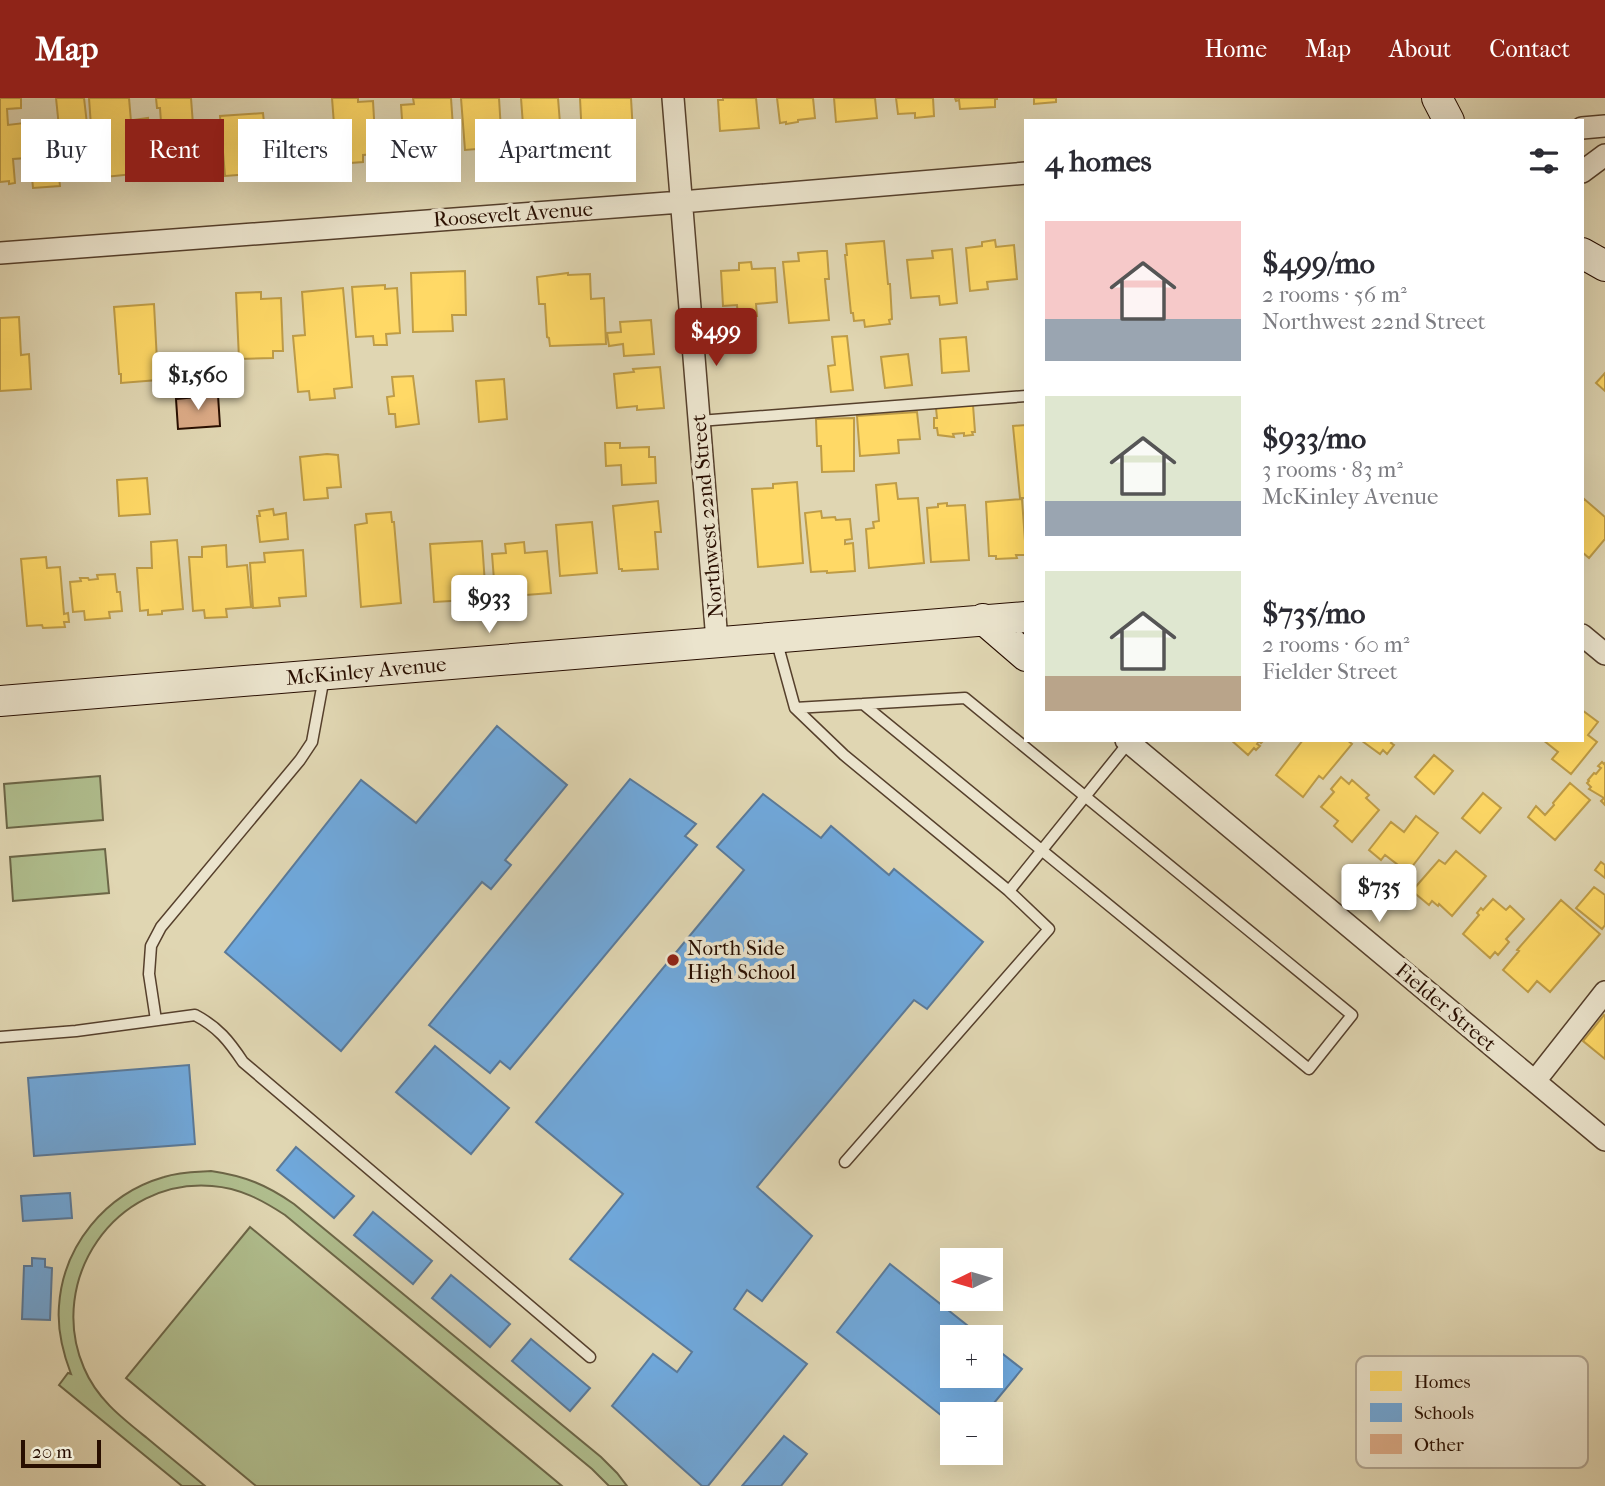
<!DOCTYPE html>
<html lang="en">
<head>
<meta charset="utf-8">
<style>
  body { margin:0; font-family:"IM FELL French Canon",serif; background:#f7f7f7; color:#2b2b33; height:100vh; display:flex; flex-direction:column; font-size:26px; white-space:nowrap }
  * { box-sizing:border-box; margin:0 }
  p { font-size:23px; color:#7c7c81 }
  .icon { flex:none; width:38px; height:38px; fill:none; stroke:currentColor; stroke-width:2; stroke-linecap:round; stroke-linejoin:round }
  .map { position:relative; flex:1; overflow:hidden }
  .drawer { position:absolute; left:1024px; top:21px; width:560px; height:623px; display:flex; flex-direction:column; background:#fff; border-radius:0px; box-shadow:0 7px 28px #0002 }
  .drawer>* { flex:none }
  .top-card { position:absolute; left:21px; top:21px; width:665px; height:63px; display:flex; gap:14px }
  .needle { width:46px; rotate:265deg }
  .fabs { position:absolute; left:940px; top:1150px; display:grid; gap:14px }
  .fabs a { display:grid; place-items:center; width:63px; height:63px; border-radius:0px; background:#fff; box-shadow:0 7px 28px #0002; font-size:35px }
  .scale { position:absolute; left:21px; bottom:18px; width:80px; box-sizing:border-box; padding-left:7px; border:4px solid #280e00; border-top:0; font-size:19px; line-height:24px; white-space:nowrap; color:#280e00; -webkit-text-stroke:5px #ebe4cd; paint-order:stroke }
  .price { position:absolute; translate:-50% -60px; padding:0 16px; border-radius:7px; background:#fff; color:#222; font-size:23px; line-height:46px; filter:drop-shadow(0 2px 4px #0008) }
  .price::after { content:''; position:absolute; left:50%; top:42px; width:21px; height:16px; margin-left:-10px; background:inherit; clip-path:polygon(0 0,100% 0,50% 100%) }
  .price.active { background:#8f2418; color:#fff }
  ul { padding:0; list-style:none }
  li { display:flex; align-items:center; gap:21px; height:175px; padding:0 21px }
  li span { display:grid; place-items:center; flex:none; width:196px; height:140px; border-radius:0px; color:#555 }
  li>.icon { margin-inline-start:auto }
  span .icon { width:84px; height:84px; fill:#fffc; stroke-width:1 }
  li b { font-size:30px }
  h2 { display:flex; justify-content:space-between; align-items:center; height:84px; padding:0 21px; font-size:30px }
  .pill { padding:0 24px; border-radius:0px; background:#fff; box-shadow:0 7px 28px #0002; font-size:24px; line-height:63px }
  .pill.active { background:#8f2418; color:#fff }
  header { display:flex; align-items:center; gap:42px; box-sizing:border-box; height:98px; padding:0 35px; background:#8f2418; color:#fff }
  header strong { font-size:33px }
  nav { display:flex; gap:38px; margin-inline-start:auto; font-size:24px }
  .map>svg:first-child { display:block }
  .green { fill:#b0be8e; stroke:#6c6647; stroke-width:2 }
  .homes { fill:#ffd966; stroke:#be9c47; stroke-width:2 }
  .schools { fill:#6fa8dc; stroke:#5a7a9a; stroke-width:2 }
  .building { fill:#dbaa86; stroke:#280e00; stroke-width:2 }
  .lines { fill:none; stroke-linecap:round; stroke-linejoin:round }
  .lane-casing { stroke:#56402c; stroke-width:13 }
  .street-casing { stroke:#56402c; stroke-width:24 }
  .secondary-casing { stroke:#280e00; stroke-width:32 }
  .lane { stroke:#ebe4cd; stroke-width:10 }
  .street { stroke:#ebe4cd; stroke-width:21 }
  .secondary { stroke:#ebe4cd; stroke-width:30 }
  .poi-dot { fill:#8f2418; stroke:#ebe4cd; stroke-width:2.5 }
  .labels { text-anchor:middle; stroke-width:7; stroke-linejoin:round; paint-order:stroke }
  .street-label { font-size:21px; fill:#280e00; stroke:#ebe4cd }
  .poi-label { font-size:21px; fill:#280e00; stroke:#ebe4cd; text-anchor:start }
  .key { fill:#ebe4cd; stroke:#b0a490; stroke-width:2 }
  .key-label { font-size:19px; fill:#280e00 }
</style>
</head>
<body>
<header>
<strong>Map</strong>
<nav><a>Home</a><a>Map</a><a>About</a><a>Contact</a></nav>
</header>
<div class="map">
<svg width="1605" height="1388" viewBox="0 0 1605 1388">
  <rect width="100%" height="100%" fill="#e0d6b2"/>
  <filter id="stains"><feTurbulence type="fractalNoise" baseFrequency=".00286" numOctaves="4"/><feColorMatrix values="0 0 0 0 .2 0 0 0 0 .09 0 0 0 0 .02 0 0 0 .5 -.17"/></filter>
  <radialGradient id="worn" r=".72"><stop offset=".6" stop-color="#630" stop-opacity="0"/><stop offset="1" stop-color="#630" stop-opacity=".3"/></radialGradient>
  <path class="green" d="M100,678l3,44 -96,8 -3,-44z
    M105,751l4,44 -96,8 -3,-44z
    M211,1073c34,5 56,14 83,33l307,253 16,16 10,13h-18l-17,-17 -307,-254c-23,-15 -45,-27 -73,-29 -97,-8 -166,94 -128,182 13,31 38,50 63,70 19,16 39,32 58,48h-23l-123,-101 9,-12 3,1c-8,-21 -14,-44 -12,-68 4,-60 46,-112 105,-129 15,-5 31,-5 47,-6z
    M250,1129l312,259h-306l-130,-108z"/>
  <path class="homes" d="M0,0h21v10l-14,1 1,16 16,-2 3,35 -14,1 2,24 -6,1v-3l-9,1z
    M56,0h28l3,26 -28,3z
    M89,0h40l4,47h2l-2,-25 15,-2 5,54 -58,6 -2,-30h3l-2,-22h-3z
    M156,0h35l6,80 -38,3 -2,-30h6l-3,-43h-3z
    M332,0h26v4l15,-1 3,53 -13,1v7l-26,2z
    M413,0h38l4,59 -50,4 -4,-56 13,-1z
    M461,0h38l3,49 -37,3z
    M521,0h37l4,51 -37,3z
    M580,0h51l2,35 -12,2v5l-24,2v-5l-15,1z
    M723,0h33l3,30 -39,3 -2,-31h5z
    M777,0h36l2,20 -17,2v2l-12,2v-2l-6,1z
    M834,0h41l2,20 -41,4z
    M896,0h37l1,18 -19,2v-5l-17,1z
    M955,0h42v1h-2v8l-35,2 -1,-9 -3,1z
    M1034,0h22v4l-22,2z
    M263,15l5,49 -18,2 1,10 -26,2 -5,-60z
    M48,24l1,7 18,-1 5,48 -13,1 1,9 -27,2 -6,-65z
    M318,29l2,31 -10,1v8l-20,2 -1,-9 -5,1 -2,-31z
    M995,142l1,7 18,-2 3,34 -30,3 1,7 -18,2 -4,-43 16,-2v-4z
    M884,143l4,43h2l2,35 -3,1 1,4 -25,3 -1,-7 -10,1 -1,-8h-2l-6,-58h2l-1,-11z
    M952,151l5,54 -17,2 -1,-9 -28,2 -4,-38 26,-2 -1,-7z
    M822,153h5l2,28h-4l4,41 -40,3 -6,-61 16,-1 -1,-8z
    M751,164l1,7 23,-1 2,34 -21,2 1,12 -19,1 -1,-12 -14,1 -2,-35 18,-1v-7z
    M465,173l1,44h-14l1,16 -40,1 -2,-59z
    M568,175v2l22,-1 1,25 13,-1 2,46 -56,2 -1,-8 -2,-1 -2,-33h-6l-2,-27z
    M385,187v4l12,-1 3,45 -14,1 1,11h-13l-1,-9 -17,1 -4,-50z
    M343,190l9,99 -18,2 1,9 -25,2 -1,-9 -11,1 -5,-56 12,-1 -3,-43z
    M261,194v7l20,-1 2,53h-10v7l-34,1 -3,-66z
    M154,206l4,76 -37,3v-9h-2l-5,-67z
    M19,219l2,38 8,-1 2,35 -31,2v-73z
    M651,222l3,34 -30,2 -1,-12 -14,2 -2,-13 14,-1 -1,-10z
    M847,238l6,54 -22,2 -3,-26 7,-1 -3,-28z
    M966,239l3,34 -27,2 -2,-34z
    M908,256l4,31 -27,3 -4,-31z
    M660,269l4,41 -27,2v-4l-20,2 -3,-34 20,-2 -1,-3z
    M1605,275v18l-9,-8z
    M413,278l6,48 -23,3 -1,-13h-6l-2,-17 7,-1 -2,-19z
    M504,281l3,40 -28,3 -3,-41z
    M973,307l2,27h-3l1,3 -9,1v-3l-11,1 1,3 -16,-2 -1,-7h-3v-10h3l-1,-10z
    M917,314l3,27 -22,1 1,13 -39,3 -3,-40z
    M854,320v53l-32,1 -1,-26h-4l-1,-27z
    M1026,327v73h-6l-7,-72z
    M605,345h15v5l29,-1v10h6l1,26 -34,2 -1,-20 -15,1z
    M327,356l11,1 3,32 -14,1 1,10 -24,2 -4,-43z
    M147,380l3,36 -31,2 -2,-36z
    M797,384l6,81 -45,4 -6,-78 21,-1v-4z
    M896,385l2,16 20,-1 6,65 -55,5 -3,-39 8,-1 -1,-6 6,-1 -3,-36z
    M1583,400l22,19v22l-16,19 -7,-6z
    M1022,401l4,56h-10l1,3 -21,1v-3h-7l-3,-54z
    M658,403l3,31h-6l3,37 -36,2v-2h-3l-6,-63z
    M947,405v3l18,-1 4,55 -38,2 -4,-54 11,-1v-3z
    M273,411l1,6 12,-2 2,26 -28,3 -3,-26h3l-1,-5z
    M821,413l1,7 13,-1 1,3 14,-1 2,20 -7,1v4l8,-1 2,28 -28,2v-2l-16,1 -6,-59z
    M391,414l1,10h2l7,81 -40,4 -6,-82 12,-2 -1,-9z
    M592,424l5,51 -37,3 -4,-51z
    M177,442l6,69 -21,2v3l-14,1v-5l-8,1 -3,-43h15l-1,-26z
    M482,443l4,58 -52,3 -4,-58z
    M524,444l1,11 22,-2 4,42 -38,3v-4l-18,1 -3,-39 14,-1 -1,-9z
    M226,447l1,22 20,-2 4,42 -25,2 1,8 -22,1 -1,-8 -11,1 -4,-54h13v-10z
    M303,452l3,46 -27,2 1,8 -27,2 -3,-45 15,-1 -1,-9z
    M46,459l1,11 13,-1 4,47 4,-1 1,9h-5l1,5 -22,1 -1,-3 -15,1 -6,-67z
    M115,476l2,18h3l2,19 -13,1 1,6 -25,2 -1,-9 -11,1 -3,-30 11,-1 -1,-3h8l1,2 9,-1 -1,-4z
    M1582,612l16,12 -10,13 9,7 -26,32 -19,-15 6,-7 -15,-12h39z
    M1231,642h33l-3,3 -2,-2 -2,3 3,2 -4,4 -2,-2 -6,7z
    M1303,642h44l5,4 -29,35 -4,-3 -16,21 -27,-22z
    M1393,642l-2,3 3,2 -7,9 -4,-4 -3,4 -18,-13z
    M1434,657l19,16 -19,23 -19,-17z
    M1602,664l2,2 1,-1v42l-4,-4 3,-3 -15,-9 2,-2 -4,-4 2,-2 -1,-1 6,-7 2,1 5,-6 -3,-2z
    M1341,679l8,7 3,-4 17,15 -3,3 13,12 -27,32 -18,-16 4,-5 -17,-14 13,-15 -3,-3z
    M1570,685l20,17 -35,40 -27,-23 8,-11 9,9 9,-10 -1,-2z
    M1483,695l18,15 -21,25 -18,-15z
    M1416,718l22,17 -37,48 -10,-7 7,-9 -13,-10 -4,5 -12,-10 22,-28 13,10z
    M1456,753l30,25 -34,40 -13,-12 -1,2 -6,-5 -3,4 -17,-14 27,-31 6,4z
    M1601,764l4,3v13l-10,-8z
    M1594,789l11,8v30l-3,4 -26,-21z
    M1493,801l13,11 4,-4 14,13 -18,20 3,3 -11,13 -3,-3 -5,6 -27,-24 16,-19 -2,-2 4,-5 2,2z
    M1561,802l39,34 -50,58 -13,-11 -9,11 -25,-22 16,-19 -2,-1z
    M1604,917l1,1v43l-22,-18z"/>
  <path class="schools" d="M497,628l70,59 -62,75 6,5 -20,24 -9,-7 -141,169 -116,-99 136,-172 55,43z
    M630,681l66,45 -11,12 12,9 -187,224 -10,-8 -10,12 -61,-48z
    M763,696l58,44 10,-12 58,49 5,-6 89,73 -56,67 -13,-9 -157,187 55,49 -50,65 -15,-11 -13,19 73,55 -99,122h-6l-90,-80 41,-52 24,18 15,-20 -122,-93 53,-65 -87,-72 208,-252 -27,-23z
    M435,948l74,62 -38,46 -75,-62z
    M189,967l6,79 -161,12 -6,-78z
    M296,1049l58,49 -20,22 -57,-48z
    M70,1095l2,25 -49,3 -2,-25z
    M373,1114l59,49 -19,23 -59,-49z
    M32,1160l13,1v8l7,1 -2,52 -28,-1 2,-53h8z
    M890,1166l92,73h-30v39h38v-32l32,25 -37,45h-33v10l-115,-92z
    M451,1177l59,49 -20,23 -58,-49z
    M531,1241l59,49 -20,23 -58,-50z
    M784,1338l23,18 -26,32h-39z"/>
  <path class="building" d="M218,297l2,31 -42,3 -2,-30z"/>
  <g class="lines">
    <g class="lane-casing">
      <path id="lane" d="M699,323l327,-25
        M776,541l19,69 49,47 165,136 120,-149
        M795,610l170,-10 387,317 -43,54 -446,-365
        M156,922l-7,-46 2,-28 10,-19 139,-167 12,-18 12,-65
        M0,939l76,-6 119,-16c23,12 34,26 48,47l347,295
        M845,1064l204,-233 -40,-38"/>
    </g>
    <g class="street-casing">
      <path id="street" d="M673,0l44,543
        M1582,30l23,-2
        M1582,74l23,-17
        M0,155l681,-51 345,-29
        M1582,537l23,19
        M1126,642l479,400
        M1535,983l70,-89"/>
    </g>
    <g class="secondary-casing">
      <path id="secondary" d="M1437,0l12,23
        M1582,155l23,13
        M983,521l43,37
        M0,603l1026,-84"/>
    </g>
    <use href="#lane" class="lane"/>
    <use href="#street" class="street"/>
    <use href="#secondary" class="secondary"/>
  </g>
  <circle class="poi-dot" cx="673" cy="862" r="7"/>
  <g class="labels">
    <g class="street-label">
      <text transform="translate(513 116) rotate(-4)" y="7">Roosevelt Avenue</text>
      <text transform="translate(707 418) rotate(-95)" y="7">Northwest 22nd Street</text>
      <text transform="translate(366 573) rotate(-5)" y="7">McKinley Avenue</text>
      <text transform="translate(1446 909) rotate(40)" y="7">Fielder Street</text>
    </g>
    <g class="poi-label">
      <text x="687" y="857">North Side<tspan x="687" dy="24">High School</tspan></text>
    </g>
  </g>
  <rect x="1356" y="1258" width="232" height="112" rx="10" class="key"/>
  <rect x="1370" y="1273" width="32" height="20" fill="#ffd966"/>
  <rect x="1370" y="1305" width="32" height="19" fill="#6fa8dc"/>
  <rect x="1370" y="1336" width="32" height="20" fill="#dbaa86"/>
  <g class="key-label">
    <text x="1414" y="1290">Homes</text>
    <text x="1414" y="1321">Schools</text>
    <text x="1414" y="1353">Other</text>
  </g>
  <rect width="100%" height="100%" filter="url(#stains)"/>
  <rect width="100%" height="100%" fill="url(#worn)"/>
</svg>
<div class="fabs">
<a><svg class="needle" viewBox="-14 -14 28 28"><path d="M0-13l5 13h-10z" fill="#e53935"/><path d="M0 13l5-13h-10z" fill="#7c7c81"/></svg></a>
<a>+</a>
<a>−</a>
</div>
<div class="scale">20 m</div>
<b class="price active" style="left:716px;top:270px">$499</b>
<b class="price" style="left:198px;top:314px">$1,560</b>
<b class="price" style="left:489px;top:537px">$933</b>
<b class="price" style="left:1379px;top:826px">$735</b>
<div class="top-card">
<a class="pill">Buy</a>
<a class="pill active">Rent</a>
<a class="pill">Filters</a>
<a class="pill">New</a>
<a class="pill">Apartment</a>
</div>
<section class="drawer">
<h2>4 homes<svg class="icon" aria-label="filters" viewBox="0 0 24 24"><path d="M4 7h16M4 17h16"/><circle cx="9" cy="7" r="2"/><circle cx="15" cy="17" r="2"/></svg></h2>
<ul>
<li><span style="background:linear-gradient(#f6c9c9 70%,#9aa5b1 0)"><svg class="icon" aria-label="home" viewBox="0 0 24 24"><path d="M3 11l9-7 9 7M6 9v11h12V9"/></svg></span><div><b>$499/mo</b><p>2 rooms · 56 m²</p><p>Northwest 22nd Street</p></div></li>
<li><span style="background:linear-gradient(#dfe7d0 75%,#9aa5b1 0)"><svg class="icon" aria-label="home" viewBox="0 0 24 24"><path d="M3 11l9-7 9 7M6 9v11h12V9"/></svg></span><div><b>$933/mo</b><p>3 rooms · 83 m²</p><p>McKinley Avenue</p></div></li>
<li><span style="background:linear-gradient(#dfe7d0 75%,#b9a48a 0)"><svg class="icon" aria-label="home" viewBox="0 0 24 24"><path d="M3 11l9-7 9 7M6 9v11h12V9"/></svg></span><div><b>$735/mo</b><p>2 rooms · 60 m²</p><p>Fielder Street</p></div></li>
</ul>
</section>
</div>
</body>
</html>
